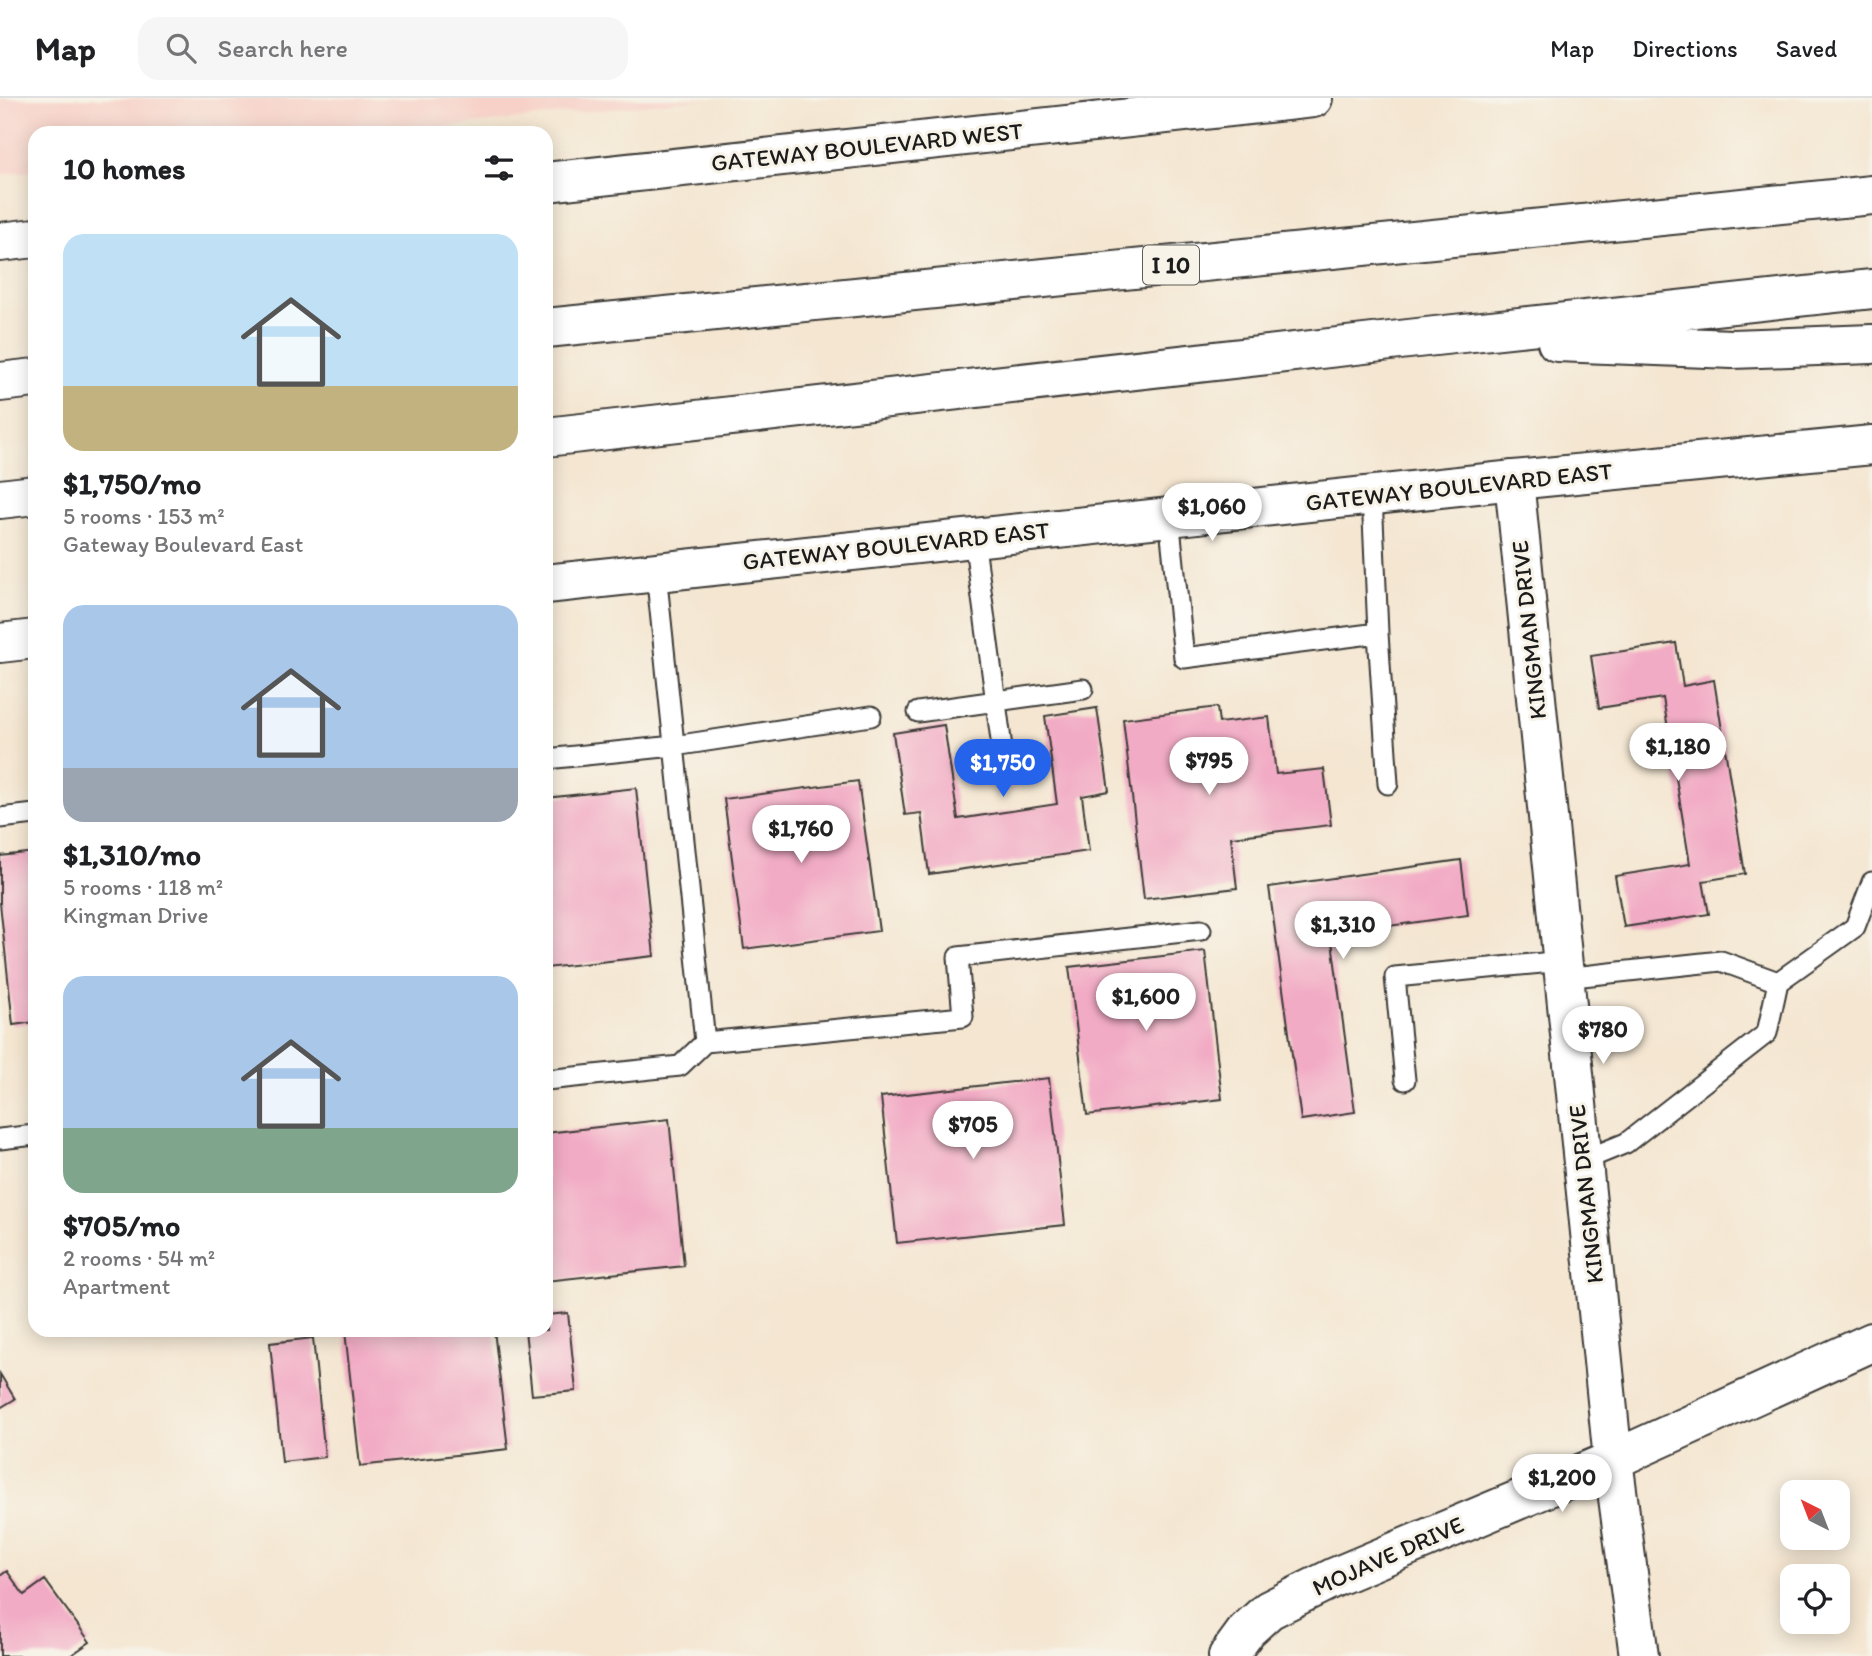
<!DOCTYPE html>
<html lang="en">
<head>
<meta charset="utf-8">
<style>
  body { margin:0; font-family:Itim,sans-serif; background:#f6f6f6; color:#202124; height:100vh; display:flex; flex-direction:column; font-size:26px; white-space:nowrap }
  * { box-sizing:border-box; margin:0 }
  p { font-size:23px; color:#757577 }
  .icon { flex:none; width:38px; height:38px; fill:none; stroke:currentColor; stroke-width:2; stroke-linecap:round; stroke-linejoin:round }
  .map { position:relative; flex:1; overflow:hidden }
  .sheet { position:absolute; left:28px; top:28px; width:525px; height:1211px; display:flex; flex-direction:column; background:#fff; border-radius:21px; box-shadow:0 4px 18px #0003 }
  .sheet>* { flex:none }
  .needle { width:46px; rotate:318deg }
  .tools { position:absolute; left:1780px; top:1382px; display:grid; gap:14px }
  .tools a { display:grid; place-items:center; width:70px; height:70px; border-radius:14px; background:#fff; box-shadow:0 4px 18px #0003; font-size:35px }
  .price { position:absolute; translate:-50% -60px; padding:0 16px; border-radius:24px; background:#fff; color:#222; font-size:23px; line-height:46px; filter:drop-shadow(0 2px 4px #0008) }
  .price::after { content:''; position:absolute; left:50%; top:42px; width:21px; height:16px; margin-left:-10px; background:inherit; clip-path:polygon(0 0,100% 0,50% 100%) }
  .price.current { background:#2563eb; color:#fff }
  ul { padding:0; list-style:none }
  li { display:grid; align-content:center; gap:14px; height:371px; padding:0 35px }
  li span { display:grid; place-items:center; height:217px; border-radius:21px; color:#555 }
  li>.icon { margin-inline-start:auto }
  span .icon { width:126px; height:126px; fill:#fffc; stroke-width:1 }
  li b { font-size:30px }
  h2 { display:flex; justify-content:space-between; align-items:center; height:84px; padding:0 35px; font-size:30px }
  header { display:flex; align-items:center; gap:42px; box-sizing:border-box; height:98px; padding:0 35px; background:#fff; border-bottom:2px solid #e0e0e0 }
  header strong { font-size:33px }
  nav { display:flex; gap:38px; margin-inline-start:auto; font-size:24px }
  .search { width:490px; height:63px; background:#f6f6f6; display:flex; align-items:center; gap:18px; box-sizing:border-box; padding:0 24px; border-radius:21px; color:#757577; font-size:26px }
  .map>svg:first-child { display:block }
  .built { fill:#f7d1c8 }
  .building { fill:#f2abc5 }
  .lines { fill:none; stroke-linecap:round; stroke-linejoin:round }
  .lane-casing { stroke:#3c3a37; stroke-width:23 }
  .street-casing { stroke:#3c3a37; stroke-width:42 }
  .secondary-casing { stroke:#3c3a37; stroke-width:42 }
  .highway-casing { stroke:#3c3a37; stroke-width:42 }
  .lane { stroke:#fff; stroke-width:19 }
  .street { stroke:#fff; stroke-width:38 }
  .secondary { stroke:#fff; stroke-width:38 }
  .highway { stroke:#fff; stroke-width:38 }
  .labels { text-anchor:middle; stroke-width:6; stroke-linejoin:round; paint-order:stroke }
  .shield { fill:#f7f3e8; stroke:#5e5c59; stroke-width:2 }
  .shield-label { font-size:23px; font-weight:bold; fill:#1c1c1c }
  .street-label { font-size:24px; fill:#1c1c1c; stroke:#f7f3e8 }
</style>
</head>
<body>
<header>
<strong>Map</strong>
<div class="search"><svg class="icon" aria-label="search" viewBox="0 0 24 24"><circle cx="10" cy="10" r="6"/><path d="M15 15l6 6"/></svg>Search here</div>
<nav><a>Map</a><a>Directions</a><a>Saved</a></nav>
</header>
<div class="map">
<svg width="1872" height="1558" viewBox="0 0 1872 1558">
  <rect width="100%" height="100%" fill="#f7f3e8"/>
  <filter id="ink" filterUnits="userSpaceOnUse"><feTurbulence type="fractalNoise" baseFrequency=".0143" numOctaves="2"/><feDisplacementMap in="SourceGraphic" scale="14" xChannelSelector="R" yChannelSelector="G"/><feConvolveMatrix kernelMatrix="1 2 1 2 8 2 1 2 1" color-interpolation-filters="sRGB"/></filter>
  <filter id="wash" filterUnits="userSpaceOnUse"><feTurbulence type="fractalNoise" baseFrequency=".00686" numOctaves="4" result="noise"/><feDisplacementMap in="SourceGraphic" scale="28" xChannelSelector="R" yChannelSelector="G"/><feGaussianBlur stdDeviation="1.57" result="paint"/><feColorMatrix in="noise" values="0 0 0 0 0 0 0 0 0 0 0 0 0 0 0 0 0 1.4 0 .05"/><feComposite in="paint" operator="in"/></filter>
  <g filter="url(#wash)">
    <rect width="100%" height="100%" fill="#f4e6d1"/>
    <path class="built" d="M0,0h707l-314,35h-358v38l-35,3z"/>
    <g id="blocks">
      <path class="building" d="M1676,545l7,43 31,-6 31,194 -42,7 6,33 -85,13 -9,-51 75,-12 -27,-166 -64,10 -8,-52z
        M1217,609l2,16 50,-6 7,57 48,-5 7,56 -100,12 6,51 -93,11 -21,-180z
        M1097,610l12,83 -27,5 7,55 -160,23 -8,-61 -16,2 -12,-82 51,-8 14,94 99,-15 -12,-88z
        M858,683l21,150 -135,18 -20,-150z
        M636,690l18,168 -108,12v-170z
        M35,754v170l-22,3 -13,-122v-47z
        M1461,762l7,55 -137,19 24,178 -54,8 -32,-233z
        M1205,853l17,148 -135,16 -18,-148z
        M1049,980l16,147 -168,18 -16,-146z
        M669,1021l15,147 -138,15v-148z
        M568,1215l8,78 -44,4 -7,-65h21v-15z
        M350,1232h144l14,119 -148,17 -15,-135z
        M313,1240l12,119 -43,5 -12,-119z
        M0,1276l15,25 -15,9z
        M7,1473l17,24 21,-15 45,62 -20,14h-70v-80z"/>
    </g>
  </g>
  <g filter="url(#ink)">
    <use href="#blocks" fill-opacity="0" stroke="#3c3a37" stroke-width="2"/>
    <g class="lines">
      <g class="lane-casing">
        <path id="lane" d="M1372,397l6,138
          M1169,419l15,141 194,-25 10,151
          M974,440l31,232
          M918,614l165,-23
          M546,661l128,-13 197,-30
          M0,720l35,-4
          M1564,880l157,-17 57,21 77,-55 17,-45
          M705,944l258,-25 -5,-60 243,-27
          M546,982l134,-14 25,-24 -49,-470
          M1405,982l-10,-103 168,-16
          M0,1041l35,-4
          M1582,1063l44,-18 141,-110 11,-51"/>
      </g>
      <g class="street-casing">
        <path id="street" d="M1514,382l99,980 26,196
          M1228,1558l19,-26 22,-20 66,-33 278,-117 259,-118"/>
      </g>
      <g class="secondary-casing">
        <path id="secondary" d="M546,84l767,-84
          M0,144l35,-4
          M546,486l968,-104 358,-35
          M0,545l35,-4"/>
      </g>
      <g class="highway-casing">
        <path id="highway" d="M546,230l1326,-133
          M1557,244l175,7 140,-5
          M0,284l35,-4
          M546,339l880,-100 446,-48
          M0,401l35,-4"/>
      </g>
      <use href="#lane" class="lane"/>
      <use href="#street" class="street"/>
      <use href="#secondary" class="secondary"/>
      <use href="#highway" class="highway"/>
    </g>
  </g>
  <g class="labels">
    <rect class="shield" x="1143" y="147.5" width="56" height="39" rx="5"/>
    <g class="shield-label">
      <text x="1171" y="175">I 10</text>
    </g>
    <g class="street-label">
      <text transform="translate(867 49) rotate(-6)" y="8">GATEWAY BOULEVARD WEST</text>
      <text transform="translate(1459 389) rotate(-6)" y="8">GATEWAY BOULEVARD EAST</text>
      <text transform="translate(896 448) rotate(-6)" y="8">GATEWAY BOULEVARD EAST</text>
      <text transform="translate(1529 532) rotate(-96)" y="8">KINGMAN DRIVE</text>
      <text transform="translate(1586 1096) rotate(-96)" y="8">KINGMAN DRIVE</text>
      <text transform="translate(1388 1458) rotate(-24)" y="8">MOJAVE DRIVE</text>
    </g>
  </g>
</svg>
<div class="tools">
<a><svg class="needle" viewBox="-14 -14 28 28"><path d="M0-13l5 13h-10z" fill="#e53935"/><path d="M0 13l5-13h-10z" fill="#757577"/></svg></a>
<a><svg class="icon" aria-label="locate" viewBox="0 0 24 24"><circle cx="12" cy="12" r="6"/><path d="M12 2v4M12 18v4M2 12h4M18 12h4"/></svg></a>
</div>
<b class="price" style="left:1212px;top:445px">$1,060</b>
<b class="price" style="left:1678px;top:685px">$1,180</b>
<b class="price" style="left:1209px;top:699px">$795</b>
<b class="price current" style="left:1003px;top:701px">$1,750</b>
<b class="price" style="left:801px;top:767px">$1,760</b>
<b class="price" style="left:1343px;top:863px">$1,310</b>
<b class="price" style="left:1146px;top:935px">$1,600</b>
<b class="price" style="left:1603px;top:968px">$780</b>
<b class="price" style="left:973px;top:1063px">$705</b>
<b class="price" style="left:1562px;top:1416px">$1,200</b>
<section class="sheet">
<h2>10 homes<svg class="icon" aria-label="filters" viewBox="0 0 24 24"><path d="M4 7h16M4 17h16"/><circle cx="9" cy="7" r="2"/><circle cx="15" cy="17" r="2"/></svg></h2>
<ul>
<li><span style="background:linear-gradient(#bfe0f5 70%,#c2b280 0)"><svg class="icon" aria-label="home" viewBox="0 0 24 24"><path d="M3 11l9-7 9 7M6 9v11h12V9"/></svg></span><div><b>$1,750/mo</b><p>5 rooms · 153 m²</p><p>Gateway Boulevard East</p></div></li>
<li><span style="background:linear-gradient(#a9c7e8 75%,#9aa5b1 0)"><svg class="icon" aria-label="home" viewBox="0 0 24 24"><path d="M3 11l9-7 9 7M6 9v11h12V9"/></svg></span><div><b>$1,310/mo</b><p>5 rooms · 118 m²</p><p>Kingman Drive</p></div></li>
<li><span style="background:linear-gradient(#a9c7e8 70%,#7fa58c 0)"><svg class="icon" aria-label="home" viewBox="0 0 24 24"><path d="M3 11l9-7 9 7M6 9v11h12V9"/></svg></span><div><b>$705/mo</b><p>2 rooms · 54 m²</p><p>Apartment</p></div></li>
</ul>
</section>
</div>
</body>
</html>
